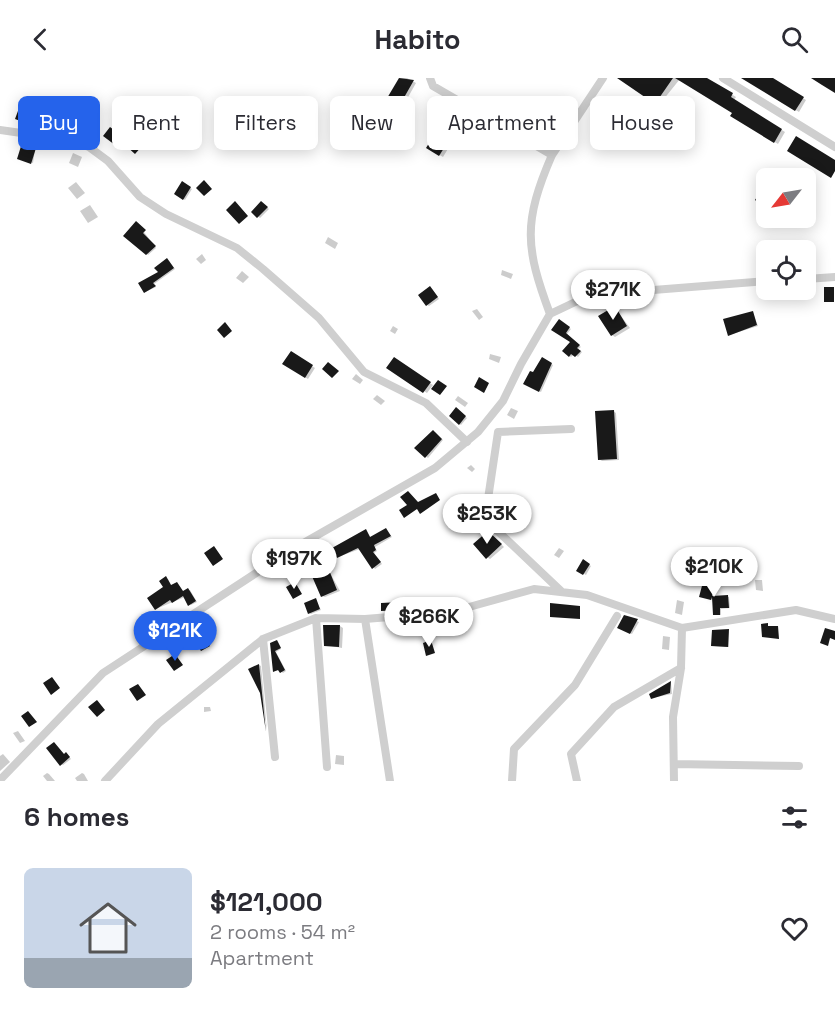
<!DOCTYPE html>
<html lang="en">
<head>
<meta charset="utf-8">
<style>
  body { margin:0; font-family:"Space Grotesk",sans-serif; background:#f2f2f3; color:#2b2b33; height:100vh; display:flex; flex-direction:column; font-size:22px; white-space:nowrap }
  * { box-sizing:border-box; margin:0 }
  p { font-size:20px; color:#7c7c81 }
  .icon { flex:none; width:33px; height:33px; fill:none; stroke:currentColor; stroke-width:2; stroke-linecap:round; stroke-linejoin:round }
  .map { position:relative; height:703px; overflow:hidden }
  .panel { display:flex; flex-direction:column; background:#fff; flex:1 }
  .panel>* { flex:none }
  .banner { position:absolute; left:18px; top:18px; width:800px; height:54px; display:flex; gap:12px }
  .needle { width:39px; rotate:239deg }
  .buttons { position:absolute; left:756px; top:90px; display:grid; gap:12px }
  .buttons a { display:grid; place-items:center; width:60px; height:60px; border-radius:9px; background:#fff; box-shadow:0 3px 15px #0003; font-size:30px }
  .price { position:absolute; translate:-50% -51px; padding:0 14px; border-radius:21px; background:#fff; color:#222; font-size:20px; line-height:39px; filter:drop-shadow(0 2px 3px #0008) }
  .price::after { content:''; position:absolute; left:50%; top:36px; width:18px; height:14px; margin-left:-9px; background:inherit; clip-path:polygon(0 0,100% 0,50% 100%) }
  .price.on { background:#2563eb; color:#fff }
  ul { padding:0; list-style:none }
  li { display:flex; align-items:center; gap:18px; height:150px; padding:0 24px }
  li span { display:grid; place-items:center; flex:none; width:168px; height:120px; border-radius:9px; color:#555 }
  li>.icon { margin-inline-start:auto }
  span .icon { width:72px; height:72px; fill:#fffc; stroke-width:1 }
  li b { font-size:26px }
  h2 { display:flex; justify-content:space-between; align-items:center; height:72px; padding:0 24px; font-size:26px }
  .tag { padding:0 21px; border-radius:9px; background:#fff; box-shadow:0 3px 15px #0003; font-size:21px; line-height:54px }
  .tag.on { background:#2563eb; color:#fff }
  header { display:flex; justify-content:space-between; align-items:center; height:78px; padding:0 24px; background:#fff; font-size:27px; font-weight:600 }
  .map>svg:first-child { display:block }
  .shadow { fill:#0003 }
  .building { fill:#191919 }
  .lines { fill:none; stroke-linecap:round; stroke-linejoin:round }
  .minor { stroke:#cfcfcf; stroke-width:8 }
</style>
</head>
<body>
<header><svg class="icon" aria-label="back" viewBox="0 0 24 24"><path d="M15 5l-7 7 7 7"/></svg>Habito<svg class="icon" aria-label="search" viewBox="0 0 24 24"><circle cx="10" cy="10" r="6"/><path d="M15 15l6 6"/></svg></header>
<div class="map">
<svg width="835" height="703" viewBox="0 0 835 703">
  <rect width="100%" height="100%" fill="#fff"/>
  <path class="shadow" d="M400,0h7l9,5 -19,34 -15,-8z
    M620,0h85l31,19 -2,3 51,32 -7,12 -46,-28 2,-4 -54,-33 -21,26z
    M743,0h27l36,22 -7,12z
    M23,24l25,10 -3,9 -16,-6 -3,7 -6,-2z
    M452,32l14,9 -23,38 -15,-9z
    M66,33l8,3 -3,11 -6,-2z
    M35,71l-2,14 -14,-5z
    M73,75l9,4 -4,10 -9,-4z
    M76,104l9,11 -8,6 -9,-11z
    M182,105l10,6 -7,11 -9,-6z
    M263,126l6,5 -9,9 -7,-6z
    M90,127l8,12 -10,6 -8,-12z
    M782,140h15l-5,6z
    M138,146l18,24 -8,7 -1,-1z
    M328,159l10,6 -3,6 -10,-6z
    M202,176l4,6 -5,4 -5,-5z
    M169,183l6,8 -21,15 2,3 -11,5z
    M502,192l11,4 -2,5 -10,-4z
    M242,193l7,6 -6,6 -7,-5z
    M432,211l7,10 -10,7 -2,-1z
    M615,230l15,20 -15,9 -3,-2z
    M477,231l6,8 -4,3 -7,-9z
    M753,235l5,13 -29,9z
    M559,243l12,8 -4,5 14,13 -3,2 4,3 -4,5 -4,-3 -3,3 -7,-6 8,-9 -18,-12z
    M393,248l5,3 -3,5 -5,-3z
    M291,275l24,15 -7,11 -24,-15z
    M490,276l11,3 -2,6 -10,-4z
    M394,281l39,26 -6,8 -39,-25z
    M542,281l11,6 -12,27 -16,-9 9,-9z
    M356,296l7,6 -3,4 -8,-5z
    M377,317l8,6 -4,4 -8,-6z
    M458,318l10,7 -3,4 -10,-7z
    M511,330l7,3 -4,8 -7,-4z
    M456,331l11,9 -6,7 -10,-10z
    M613,333l3,2 3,47 -17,1 -3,-2z
    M435,354l8,8 -15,18 -12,-10z
    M471,387l4,4 -3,3 -5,-4z
    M386,452l6,7 -17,10 2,4 -3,2 8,11 -7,5 -15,-20 -22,8 28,-26 5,7z
    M492,457l12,12 -14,12 -3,-2z
    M559,470l5,3 -5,7 -5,-3z
    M583,483l8,5 -5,9 -8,-5z
    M324,484l16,29 -15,6 -3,-1z
    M168,501l4,8 11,5 7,-2 7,12 -6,3 -6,-8 -29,12z
    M755,502h7l1,11 -7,-1z
    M704,506l12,3 -2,10h15l1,11 -9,1v6l-7,-1v-14l-11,-3z
    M316,522l5,10 -10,4 -2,-1z
    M677,522l7,2 -2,13 -7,-2z
    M625,539l14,5 -7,12 -13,-7z
    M340,548l3,2 -1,20 -16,-3z
    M729,553v16l-15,-1z
    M663,558l7,1 -1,13 -7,-1z
    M278,565l3,6 -5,3 10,19 -3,2 -3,-3 -6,1 -3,-27z
    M259,587l2,1 6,65 -6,-38z
    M671,605l1,11 -20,4 -1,-3z
    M204,629h6l1,4 -7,1z
    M18,653l7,10 -5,2 -7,-10z
    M66,675l5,6 -8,6 -2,-1z
    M3,676l7,8 -10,9v-15z
    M336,677l8,1v9l-9,-1z
    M47,695l2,1 6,7h-8l-4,-5z
    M82,695l2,1 4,7h-11l-2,-3z"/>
  <path class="building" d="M399,0l15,2 -21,37 -13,-7z
    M617,0h56l-18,26z
    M675,0h32l26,15 -2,4 51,32 -8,14 -44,-27 2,-3z
    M741,0h32l31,19 -9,14z
    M811,0h24v15l-13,-8z
    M22,22l24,9 -5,12 -15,-6 -3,7 -8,-3z
    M84,29l10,4 -5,12 -10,-5z
    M451,30l13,8 -25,40 -13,-8z
    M65,31l8,2 -4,14 -8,-2z
    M110,49l12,9 -7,9 -12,-9z
    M133,58l10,9 -8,9 -10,-9z
    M796,58l39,24v11l-4,7 -44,-27z
    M22,65l14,5 -5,16 -14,-5z
    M204,102l8,9 -8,7 -8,-8z
    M182,103l9,6 -8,13 -9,-6z
    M762,111l4,4v15l-11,-8z
    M235,123l13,15 -9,8 -13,-14z
    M261,123l7,6 -11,11 -6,-6z
    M136,143l10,9 -3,3 13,13 -10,9 -23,-19z
    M167,180l7,10 -21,15 3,3 -12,7 -6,-10 20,-11 -4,-4z
    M430,208l8,11 -12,9 -8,-11z
    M824,209h10v15h-10z
    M615,228l12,20 -16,10 -13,-20z
    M753,233l4,14 -29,11 -5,-17z
    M559,241l11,8 -4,6 14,12 -3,3 4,3 -6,6 -4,-3 -2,3 -7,-6 8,-9 -19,-12z
    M225,244l7,9 -8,7 -7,-8z
    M291,273l22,14 -8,13 -23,-14z
    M394,279l37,25 -8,11 -37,-25z
    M542,279l10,6 -13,29 -16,-8 7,-13 3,1z
    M328,284l11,9 -7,7 -10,-9z
    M479,299l10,6 -5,10 -10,-6z
    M438,302l9,6 -7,9 -9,-6z
    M456,329l10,9 -7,9 -10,-9z
    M614,332l3,49 -19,1 -3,-49z
    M433,352l9,9 -17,19 -11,-10z
    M408,413l10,11 18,-9 4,7 -20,14 -3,-5 -13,9 -5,-8 8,-5 -7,-8z
    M386,450l5,8 -17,9 2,5 -3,2 8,10 -9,7 -14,-21 -21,10 -5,-10 34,-19 4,8z
    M488,453l14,13 -16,15 -13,-15z
    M214,468l9,13 -10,7 -9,-13z
    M583,481l7,5 -7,11 -7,-4z
    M325,482l12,30 -16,7 -13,-30z
    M166,498l5,9 6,-3 6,9 5,-3 8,13 -8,5 -5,-10 -11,7 -2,-3 -15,10 -8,-12 16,-11 -4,-6z
    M295,504l7,12 -9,5 -7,-12z
    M703,504l12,3 -3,11 16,-1 1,13h-9v7h-7l-1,-18 -1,3 -12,-3z
    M316,520l4,11 -12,5 -4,-11z
    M401,524v8l-20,1v-8z
    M550,525l30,3v13l-30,-2z
    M624,537l14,4 -8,15 -13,-6z
    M768,545v3h10l1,13 -17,-2 -1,-13z
    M323,547h17l-1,22 -15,-1z
    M198,549l12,19 -9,5 -12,-19z
    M825,550l10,3v9l-5,-2 -2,8 -8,-3z
    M729,551l-1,18 -17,-1 1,-16z
    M277,562l4,8 -6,3 10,19 -5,3 -2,-3 -5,2 -3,-29z
    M431,562l4,13 -9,3 -3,-13z
    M175,576l8,11 -9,6 -8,-11z
    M259,586l7,68 -6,-39 -12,-24z
    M52,599l8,11 -9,7 -8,-12z
    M671,603l-1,12 -19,6 -2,-5z
    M138,606l8,11 -9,6 -8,-12z
    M97,622l8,10 -8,7 -9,-10z
    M28,633l9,11 -8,5 -8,-11z
    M54,664l10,12 2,-2 4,5 -10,9 -14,-18z"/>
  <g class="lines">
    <path class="minor" d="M430,0l3,8 119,69c-29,67 -27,92 -2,159
      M723,0l112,69
      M0,52l56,8 33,9 19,14 32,36 26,17 71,34 26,21 56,49 45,54 62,31 41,39
      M552,77l51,-77
      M806,201l29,-2
      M562,514l-77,-73 13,-87 73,-3
      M316,540l11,149
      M365,541l25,162
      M263,561l12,118
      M674,686l125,2
      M0,702l103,-107 190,-124 142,-81 43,-36 25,-31 18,-37 29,-50 40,-19 176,-14
      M105,703l53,-57 105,-85 53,-21 49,1 86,-7 83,-23 53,6 95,33
      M512,703l2,-32 61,-64 42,-69
      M577,703l-6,-27 43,-47 67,-39
      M674,703l-1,-64 8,-49 1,-40 114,-18 39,9"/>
  </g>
</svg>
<div class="buttons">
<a><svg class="needle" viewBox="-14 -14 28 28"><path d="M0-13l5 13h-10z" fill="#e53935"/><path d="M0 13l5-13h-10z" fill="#7c7c81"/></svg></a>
<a><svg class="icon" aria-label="locate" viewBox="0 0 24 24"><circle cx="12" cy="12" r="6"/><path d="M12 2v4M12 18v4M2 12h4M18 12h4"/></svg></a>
</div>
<b class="price" style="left:613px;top:243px">$271K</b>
<b class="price" style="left:487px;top:467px">$253K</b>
<b class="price" style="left:294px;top:512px">$197K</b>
<b class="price" style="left:714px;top:520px">$210K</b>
<b class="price" style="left:429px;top:570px">$266K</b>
<b class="price on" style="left:175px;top:584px">$121K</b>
<div class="banner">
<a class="tag on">Buy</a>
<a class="tag">Rent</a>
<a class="tag">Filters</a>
<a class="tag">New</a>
<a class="tag">Apartment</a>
<a class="tag">House</a>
</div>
</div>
<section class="panel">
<h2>6 homes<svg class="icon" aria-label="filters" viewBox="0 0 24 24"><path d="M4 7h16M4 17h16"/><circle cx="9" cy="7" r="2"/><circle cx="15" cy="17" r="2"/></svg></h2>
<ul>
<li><span style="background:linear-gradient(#c9d6e8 75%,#9aa5b1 0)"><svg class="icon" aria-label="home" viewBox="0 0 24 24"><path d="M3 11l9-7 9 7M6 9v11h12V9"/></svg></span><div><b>$121,000</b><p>2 rooms · 54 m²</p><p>Apartment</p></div><svg class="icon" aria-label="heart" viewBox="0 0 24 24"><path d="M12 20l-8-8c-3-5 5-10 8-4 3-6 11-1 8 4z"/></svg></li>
</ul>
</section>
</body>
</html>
